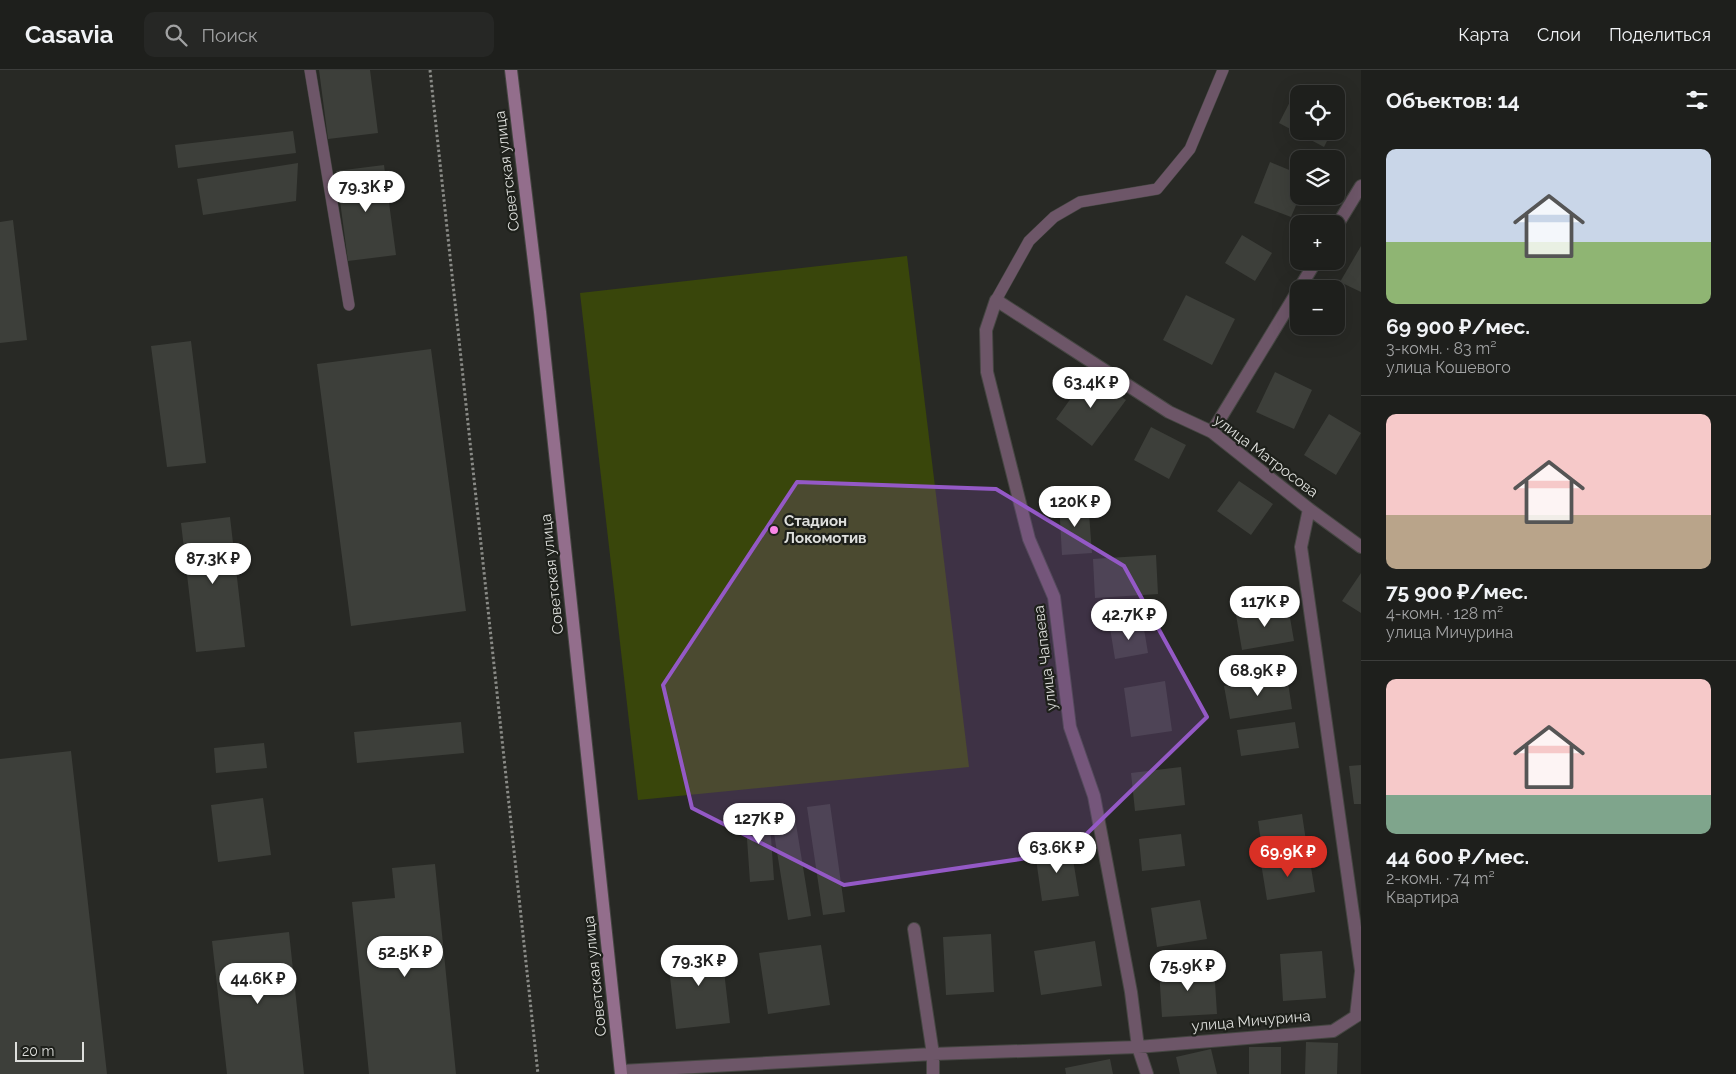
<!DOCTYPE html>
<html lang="ru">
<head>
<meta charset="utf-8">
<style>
  body { margin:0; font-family:Raleway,sans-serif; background:#262725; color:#f1f3f6; height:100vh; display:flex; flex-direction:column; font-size:19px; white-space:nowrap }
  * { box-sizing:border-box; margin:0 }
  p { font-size:16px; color:#a1a2a3 }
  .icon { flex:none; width:28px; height:28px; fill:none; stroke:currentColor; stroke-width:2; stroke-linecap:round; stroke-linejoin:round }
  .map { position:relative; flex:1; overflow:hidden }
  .sheet { display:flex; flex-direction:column; background:#1e1f1c; width:375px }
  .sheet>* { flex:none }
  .controls { position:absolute; left:1290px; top:15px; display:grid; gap:10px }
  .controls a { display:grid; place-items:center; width:55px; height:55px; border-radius:10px; background:#1e1f1c; box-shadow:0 5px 20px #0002,0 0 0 1px #3c3d3b; font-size:25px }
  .scale { position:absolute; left:15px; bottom:12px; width:69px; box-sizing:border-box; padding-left:5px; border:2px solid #dedfdc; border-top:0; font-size:14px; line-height:18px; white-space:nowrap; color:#dedfdc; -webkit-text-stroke:4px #1e201b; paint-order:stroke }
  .price { position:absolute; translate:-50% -42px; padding:0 11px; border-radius:18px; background:#fff; color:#222; font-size:16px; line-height:32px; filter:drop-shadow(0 1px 2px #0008) }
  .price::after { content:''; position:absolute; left:50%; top:30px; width:15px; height:11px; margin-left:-8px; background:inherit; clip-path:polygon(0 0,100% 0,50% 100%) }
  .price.active { background:#d93025; color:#fff }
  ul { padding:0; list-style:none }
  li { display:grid; align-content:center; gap:10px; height:265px; padding:0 25px }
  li+li { border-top:1px solid #3c3d3b }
  li span { display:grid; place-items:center; height:155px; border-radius:10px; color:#555 }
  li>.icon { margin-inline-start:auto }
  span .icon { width:90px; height:90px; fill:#fffc; stroke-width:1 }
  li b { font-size:21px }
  h2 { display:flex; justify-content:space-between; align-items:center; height:60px; padding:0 25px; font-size:21px }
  header { display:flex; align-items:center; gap:30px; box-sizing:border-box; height:70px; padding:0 25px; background:#1e1f1c; border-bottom:1px solid #3c3d3b }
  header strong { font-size:24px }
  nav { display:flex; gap:28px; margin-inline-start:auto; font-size:18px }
  .search { width:350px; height:45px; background:#262725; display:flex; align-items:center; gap:12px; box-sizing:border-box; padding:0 18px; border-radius:10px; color:#a1a2a3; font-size:19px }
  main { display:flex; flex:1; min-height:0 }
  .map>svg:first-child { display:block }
  .garden { fill:#39460b }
  .building { fill:#3d3f3a }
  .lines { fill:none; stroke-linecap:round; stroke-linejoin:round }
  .service-casing { stroke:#454642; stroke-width:12 }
  .minor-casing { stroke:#454642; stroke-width:14 }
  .secondary-casing { stroke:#454642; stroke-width:14 }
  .path { stroke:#8a8b87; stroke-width:3; stroke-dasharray:2.5 2.5; stroke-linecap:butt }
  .service { stroke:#6d5668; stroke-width:11 }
  .minor { stroke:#6d5668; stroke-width:12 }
  .secondary { stroke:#936e8c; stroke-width:12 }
  .marked { fill:#9459c6; fill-opacity:0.2; stroke:#9459c6; stroke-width:4; stroke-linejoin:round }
  .poi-dot { fill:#fa87e7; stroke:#1e201b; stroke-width:2 }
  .labels { text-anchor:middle; stroke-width:4.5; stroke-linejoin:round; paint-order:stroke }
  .street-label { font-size:15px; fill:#dedfdc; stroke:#1e201b }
  .poi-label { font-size:15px; font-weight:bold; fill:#dedfdc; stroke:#1e201b; text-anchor:start }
</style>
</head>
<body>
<header>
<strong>Casavia</strong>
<div class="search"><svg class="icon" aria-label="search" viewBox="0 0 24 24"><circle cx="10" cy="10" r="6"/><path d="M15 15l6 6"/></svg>Поиск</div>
<nav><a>Карта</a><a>Слои</a><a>Поделиться</a></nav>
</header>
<main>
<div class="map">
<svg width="1361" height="1004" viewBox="0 0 1361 1004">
  <rect width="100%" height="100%" fill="#282925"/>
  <path class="garden" d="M907,186l62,511 -331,33 -58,-507z"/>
  <path class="building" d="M319,0h51l8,63 -50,6z
    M1295,22l4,2v37h33l-8,16 -45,-24z
    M293,61l3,22 -118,15 -3,-23z
    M1270,92l29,12 1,22 -9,21 -37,-14z
    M298,93l-2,38 -93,14 -6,-36z
    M384,95l12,90 -48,6 -12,-90z
    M13,150l14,120 -27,3v-121z
    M1242,165l30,18 -17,28 -30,-18z
    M1361,176v46l-21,-10z
    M1186,225l49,24 -23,46 -49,-25z
    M191,271l15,122 -39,4 -16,-121z
    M431,279l35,262 -115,15 -34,-262z
    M1275,302l37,18 -18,39 -38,-17z
    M1089,303l37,27 -34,46 -36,-27z
    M1329,344l32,19 -25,42 -32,-20z
    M1151,357l35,18 -17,34 -35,-19z
    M1239,411l34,23 -22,31 -34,-24z
    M1088,430l4,53 -30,2 -3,-53z
    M230,447l15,130 -49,5 -15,-129z
    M1156,485l2,39 -63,4 -2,-39z
    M1361,503v40l-19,-12z
    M1288,536l6,35 -52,9 -6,-35z
    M1143,553l5,30 -33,6 -5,-31z
    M1287,606l5,33 -62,10 -6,-33z
    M1165,611l7,50 -41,6 -7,-49z
    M461,652l3,31 -107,10 -3,-31z
    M1295,652l4,26 -58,8 -4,-26z
    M264,673l3,25 -51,5 -2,-25z
    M71,681l36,323h-107v-315z
    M1361,695v39h-7l-5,-38z
    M1181,697l4,38 -50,6 -4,-38z
    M263,728l8,57 -53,7 -7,-57z
    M830,734l15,108 -22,3 -16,-108z
    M769,739l5,71 -24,2 -5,-72z
    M1302,744l4,27 -44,7 -4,-27z
    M795,748l16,98 -23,4 -16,-99z
    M1181,764l4,32 -43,5 -3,-32z
    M1071,777l8,49 -37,5 -7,-49z
    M1309,785l6,37 -48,8 -6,-37z
    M435,794l21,210h-87l-17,-172 43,-4 -3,-30z
    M1200,830l7,39 -50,8 -6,-39z
    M289,862l15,142h-77l-15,-133z
    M991,864l3,58 -48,3 -3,-58z
    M1095,871l7,45 -61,9 -7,-44z
    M721,875l9,78 -54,6 -9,-78z
    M821,875l9,60 -62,9 -9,-61z
    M1322,881l4,47 -43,3 -3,-47z
    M1214,896l3,48 -55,3 -3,-47z
    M1306,972l32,1 -1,31h-32z
    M1249,977h32v27h-32z
    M1211,979l6,25h-37l-4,-17z
    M1110,989l3,15h-47l-1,-6z"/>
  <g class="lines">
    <g class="service-casing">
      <path id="service" d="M310,0l39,235
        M996,230l33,-59 25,-24 26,-15 77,-13 33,-40 33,-79"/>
    </g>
    <g class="minor-casing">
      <path id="minor" d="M1336,157l25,-41
        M1299,219l17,-28
        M1212,362l87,-143
        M1309,439l-8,38 60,423
        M914,859l19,125v20
        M1356,946l5,-44
        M621,1001l312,-17 205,-7 195,-16 28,-18
        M1147,1004l-9,-27 -7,-55 -37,-196 -24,-69 -16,-130 -25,-58 -42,-167 -1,-42 10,-30 173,112 43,20 97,77 52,38"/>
    </g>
    <g class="secondary-casing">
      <path id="secondary" d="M511,0l29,242 81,762"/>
    </g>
    <path class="path" d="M430,0l108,1004"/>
    <use href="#service" class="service"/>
    <use href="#minor" class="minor"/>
    <use href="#secondary" class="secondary"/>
  </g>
  <path class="marked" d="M797,412l199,7 128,77 83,151 -139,135 -224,33 -152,-77 -29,-123z"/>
  <circle class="poi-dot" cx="774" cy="460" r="5"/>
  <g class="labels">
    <g class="street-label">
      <text transform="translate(507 101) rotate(-97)" y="5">Советская улица</text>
      <text transform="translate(1266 386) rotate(37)" y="5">улица Матросова</text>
      <text transform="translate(552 504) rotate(-96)" y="5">Советская улица</text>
      <text transform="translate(1045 588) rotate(-97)" y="5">улица Чапаева</text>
      <text transform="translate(595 906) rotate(-96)" y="5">Советская улица</text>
      <text transform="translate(1251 951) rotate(-5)" y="5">улица Мичурина</text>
    </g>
    <g class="poi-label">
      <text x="784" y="456">Стадион<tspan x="784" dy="17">Локомотив</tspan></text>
    </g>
  </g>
</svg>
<div class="controls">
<a><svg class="icon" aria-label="locate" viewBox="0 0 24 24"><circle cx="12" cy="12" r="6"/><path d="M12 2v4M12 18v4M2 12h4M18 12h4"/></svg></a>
<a><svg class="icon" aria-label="layers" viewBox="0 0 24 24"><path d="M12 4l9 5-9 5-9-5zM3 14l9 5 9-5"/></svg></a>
<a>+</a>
<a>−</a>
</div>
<div class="scale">20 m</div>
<b class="price" style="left:366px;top:143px">79.3K ₽</b>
<b class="price" style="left:1091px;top:339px">63.4K ₽</b>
<b class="price" style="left:1075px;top:458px">120K ₽</b>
<b class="price" style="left:213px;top:515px">87.3K ₽</b>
<b class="price" style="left:1265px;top:558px">117K ₽</b>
<b class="price" style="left:1129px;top:571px">42.7K ₽</b>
<b class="price" style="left:1258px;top:627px">68.9K ₽</b>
<b class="price" style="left:759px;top:775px">127K ₽</b>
<b class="price" style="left:1057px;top:804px">63.6K ₽</b>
<b class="price active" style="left:1288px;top:808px">69.9K ₽</b>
<b class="price" style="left:405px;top:908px">52.5K ₽</b>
<b class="price" style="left:699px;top:917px">79.3K ₽</b>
<b class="price" style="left:1188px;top:922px">75.9K ₽</b>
<b class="price" style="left:258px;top:935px">44.6K ₽</b>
</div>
<section class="sheet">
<h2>Объектов: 14<svg class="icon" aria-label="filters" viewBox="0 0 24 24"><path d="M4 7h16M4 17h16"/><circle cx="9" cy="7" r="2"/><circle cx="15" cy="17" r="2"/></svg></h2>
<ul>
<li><span style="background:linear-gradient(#c9d6e8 60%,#8fb573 0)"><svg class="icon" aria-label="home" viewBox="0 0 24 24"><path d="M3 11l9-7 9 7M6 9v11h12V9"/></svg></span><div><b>69 900 ₽/мес.</b><p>3-комн. · 83 m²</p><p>улица Кошевого</p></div></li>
<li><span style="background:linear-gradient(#f6c9c9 65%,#b9a48a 0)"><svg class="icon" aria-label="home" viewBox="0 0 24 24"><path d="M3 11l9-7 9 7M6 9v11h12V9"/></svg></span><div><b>75 900 ₽/мес.</b><p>4-комн. · 128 m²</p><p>улица Мичурина</p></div></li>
<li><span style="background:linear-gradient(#f6c9c9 75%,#7fa58c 0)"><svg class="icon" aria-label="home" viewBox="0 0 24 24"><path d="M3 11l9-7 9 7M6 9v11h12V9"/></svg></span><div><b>44 600 ₽/мес.</b><p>2-комн. · 74 m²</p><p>Квартира</p></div></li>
</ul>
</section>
</main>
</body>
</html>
